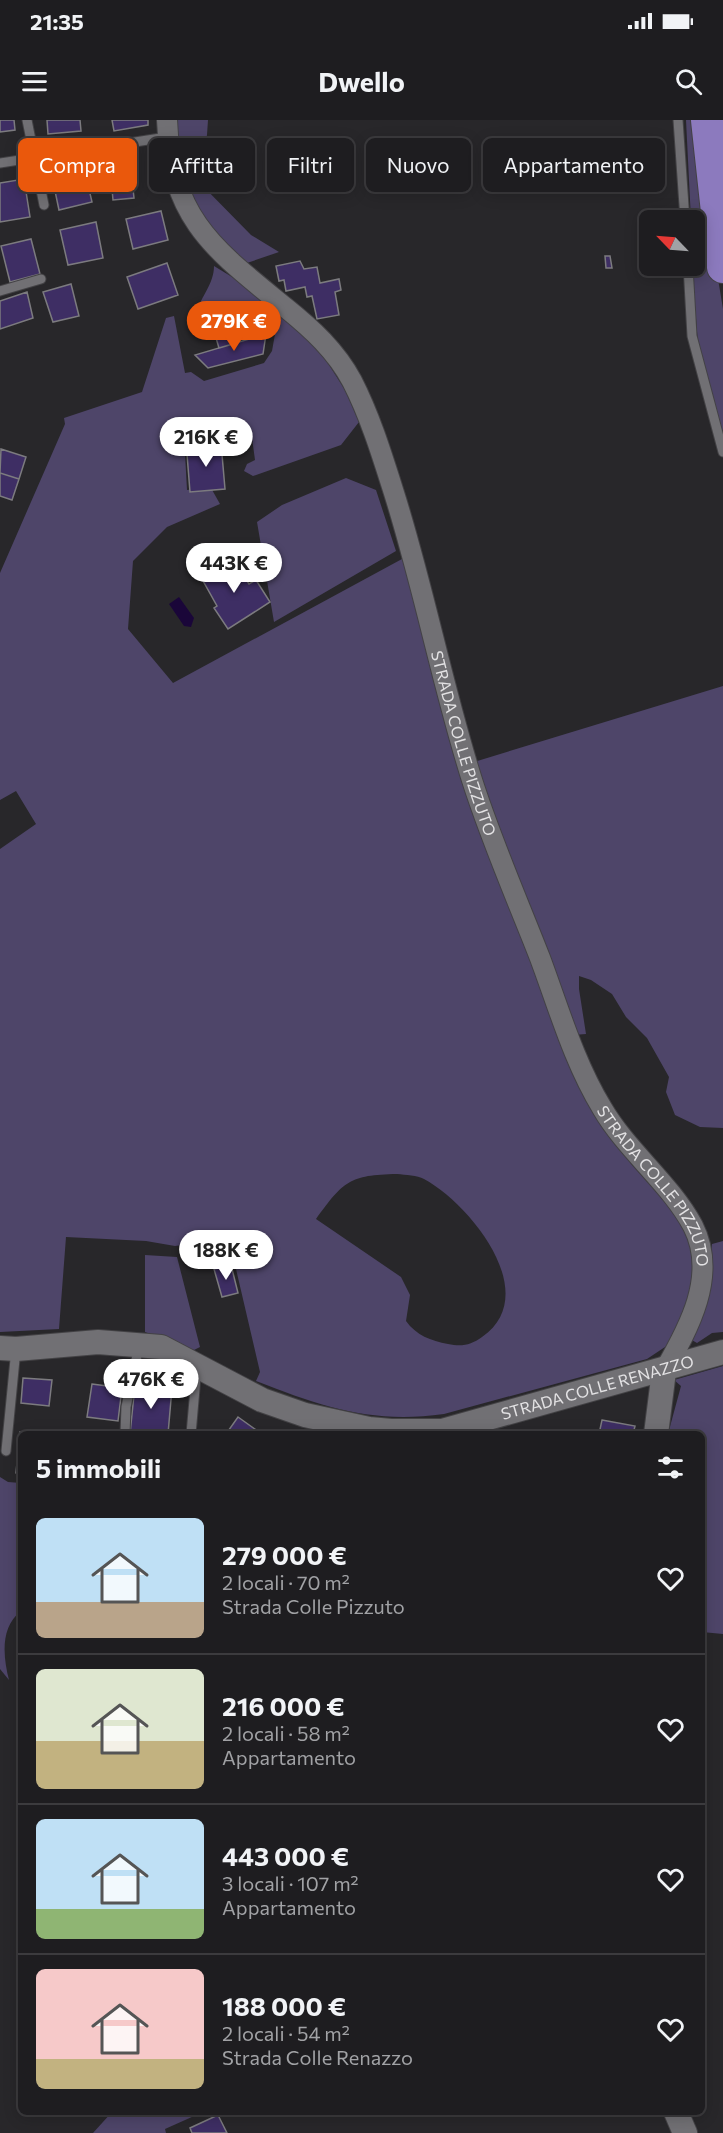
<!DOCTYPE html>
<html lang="it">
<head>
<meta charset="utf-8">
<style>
  body { margin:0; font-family:Commissioner,sans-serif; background:#262629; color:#f1f3f6; height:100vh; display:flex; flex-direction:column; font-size:22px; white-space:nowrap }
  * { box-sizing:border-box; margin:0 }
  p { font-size:20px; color:#a1a2a5 }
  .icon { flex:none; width:33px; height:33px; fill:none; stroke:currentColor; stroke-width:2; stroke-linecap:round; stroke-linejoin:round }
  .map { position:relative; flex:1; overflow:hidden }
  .side { position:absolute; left:18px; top:1311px; width:687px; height:684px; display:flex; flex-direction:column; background:#1e1d20; border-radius:9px; box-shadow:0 3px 15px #0003,0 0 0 2px #3c3b3e }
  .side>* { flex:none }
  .guide { position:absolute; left:18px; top:18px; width:687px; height:54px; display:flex; gap:12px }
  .needle { width:39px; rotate:295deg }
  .tools { position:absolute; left:639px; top:90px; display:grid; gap:12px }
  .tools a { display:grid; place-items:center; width:66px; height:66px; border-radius:9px; background:#1e1d20; box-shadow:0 3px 15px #0003,0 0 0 2px #3c3b3e; font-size:30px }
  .price { position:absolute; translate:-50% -51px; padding:0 14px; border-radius:21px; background:#fff; color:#222; font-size:20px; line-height:39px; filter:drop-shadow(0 2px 3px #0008) }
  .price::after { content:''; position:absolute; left:50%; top:36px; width:18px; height:14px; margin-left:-9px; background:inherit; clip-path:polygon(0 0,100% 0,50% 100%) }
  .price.selected { background:#ea580c; color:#fff }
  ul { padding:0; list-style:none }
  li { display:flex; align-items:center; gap:18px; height:150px; padding:0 18px }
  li+li { border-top:2px solid #3c3b3e }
  li span { display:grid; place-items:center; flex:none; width:168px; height:120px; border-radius:9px; color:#555 }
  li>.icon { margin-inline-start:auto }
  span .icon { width:72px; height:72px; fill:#fffc; stroke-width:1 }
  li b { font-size:26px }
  h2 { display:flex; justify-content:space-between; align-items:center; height:72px; padding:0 18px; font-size:26px }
  .tag { padding:0 21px; border-radius:9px; background:#1e1d20; box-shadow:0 3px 15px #0003,0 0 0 2px #3c3b3e; font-size:21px; line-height:54px }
  .tag.selected { background:#ea580c; color:#fff }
  .status { display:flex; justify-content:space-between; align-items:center; height:42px; padding:0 30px; background:#1e1d20; direction:ltr }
  .status svg { height:16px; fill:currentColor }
  header { display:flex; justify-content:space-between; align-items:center; height:78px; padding:0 18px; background:#1e1d20; font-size:27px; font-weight:700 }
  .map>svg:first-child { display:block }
  .green { fill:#4e4569; fill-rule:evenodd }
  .water { fill:#1a0639 }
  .building { fill:#3e2e64; stroke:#7c7b7f; stroke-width:1.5 }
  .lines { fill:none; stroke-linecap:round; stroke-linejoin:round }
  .service-casing { stroke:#434245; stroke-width:11 }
  .minor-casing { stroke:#434245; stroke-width:22 }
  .tertiary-casing { stroke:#434245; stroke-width:26 }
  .trunk-casing { stroke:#434245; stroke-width:34 }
  .service { stroke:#717074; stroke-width:9 }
  .minor { stroke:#717074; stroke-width:20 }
  .tertiary { stroke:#717074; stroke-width:24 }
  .trunk { stroke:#8c7abe; stroke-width:32 }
  .labels { text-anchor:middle; stroke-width:6; stroke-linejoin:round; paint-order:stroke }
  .street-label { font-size:16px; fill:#e3e2e4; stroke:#101012 }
</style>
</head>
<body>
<div class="status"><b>21:35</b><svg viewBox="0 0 49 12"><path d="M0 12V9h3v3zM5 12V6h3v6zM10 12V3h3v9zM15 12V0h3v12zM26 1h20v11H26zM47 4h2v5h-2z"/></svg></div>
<header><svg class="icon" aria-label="menu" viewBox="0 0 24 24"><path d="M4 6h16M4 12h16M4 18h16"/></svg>Dwello<svg class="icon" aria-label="search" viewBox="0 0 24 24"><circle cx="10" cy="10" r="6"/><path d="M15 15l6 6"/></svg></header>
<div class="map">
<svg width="723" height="2013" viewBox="0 0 723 2013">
  <rect width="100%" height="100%" fill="#28272a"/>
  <path class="green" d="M172,0h36l-1,15 -10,45 54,55 28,17 -32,11 -24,-16 -27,-32 -25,-64z
    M686,0h14l6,86 17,103v124l-25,-89 -6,-78h2v-46h-3z
    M214,146l23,14 73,55 35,55 14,32 -18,23 -88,31 -9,-5 3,-7 8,-4 -3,-22 -24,2 -1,-8 -43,3 3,55 24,-2 9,16 -53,23 -34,34 -5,68 45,54 229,-124 17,53 47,178 106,279 30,55 30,41 53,59 10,29v32l-24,58 -24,16 -203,55c-73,10 -121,-7 -188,-33l4,-9 -31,-133 -54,7 -29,-5 -80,-4 -7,92 -59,3v-483l36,-25 -20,-33 -16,9v-227l65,-149 -1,-6 78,-26 24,-74 8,-2 11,57 6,-1 13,9 60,-18 8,-12 3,-17 -37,-20 -36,4 -5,-6c4,-16 17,-28 17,-46zM397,1054c9,1 20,1 27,5 45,24 120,115 58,158 -11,8 -20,10 -34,7 -17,-3 -32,-9 -42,-23l4,-26 -9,-18 -85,-58c28,-38 33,-44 81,-45z
    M346,358l30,12 20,61 -122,71 -17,-100 25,-17z
    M723,566v442l-23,-1 -25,-12 -9,-23 3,-15 -22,-39 -21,-21 -14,-23 -21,-14 -12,-4v13l7,45 -13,1 -45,-130 -54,-143z
    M723,1121v91l-11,1 -15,10 -7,-4 18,-59 4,-36z
    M145,1135l32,2 23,90 -6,3 -49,-18z
    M723,1246v268l-21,-2v-198h-34l13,-48 -7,-6z
    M0,1357l8,5 13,1v128c-21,16 -18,46 -12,69l-9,-11z
    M112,1992h91l-38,17 1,4h-73z"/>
  <path class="water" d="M179,477l15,21 -3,9 -7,-1 -15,-22z"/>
  <path class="building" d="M0,0h14l1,10 -15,2z
    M47,0h33l1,11 -33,3z
    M112,0h36v5l-34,6z
    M129,33l5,45 -21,2 -4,-45z
    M83,44l9,38 -33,8 -8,-38z
    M24,59l6,38 -30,5v-39z
    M161,91l7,29 -35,9 -7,-30z
    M96,102l7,36 -35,7 -8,-35z
    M31,119l9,35 -30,8 -9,-36z
    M605,136h5l2,12h-6z
    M300,141l4,8 13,-2 3,16 19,-4 2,11 -6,2 4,23 -22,4 -5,-23 -5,1 -2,-10 -19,4 -2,-11 -5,1 -3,-15z
    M167,143l11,32 -40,14 -11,-32z
    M71,164l8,32 -26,6 -10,-30z
    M27,172l6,26 -33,11v-28z
    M215,196l13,3 5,25 -14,4 -8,-27z
    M266,214l-3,20 -55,14 -13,-13z
    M221,323l4,46 -35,3 -3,-38 10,-1v-8z
    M1,329l25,8 -7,22 -19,-6z
    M0,353l19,6 -7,21 -12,-4z
    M233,439l16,25 7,-4 14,22 -42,27 -14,-21 3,-2 -15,-27z
    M231,1145l7,28 -16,4 -8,-28z
    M23,1258l29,2 -3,26 -28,-3z
    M92,1264l30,4 -4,33 -31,-4z
    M135,1265l37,3 -4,46h-38z
    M238,1297l21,15 -2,2h-31z
    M602,1300l33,6 -2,8h-34z
    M20,1312l20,2h-19v40l-5,-1z
    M218,1995l9,18h-35l-2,-5z"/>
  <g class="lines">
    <g class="service-casing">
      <path id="service" d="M27,0l17,85
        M678,0l7,100
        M0,43l167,-26
        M688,146l4,70 31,116
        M0,171l41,-12
        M125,1314l1,-27 13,-61
        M191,1314l6,-68
        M6,1331l10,-102"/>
    </g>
    <g class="minor-casing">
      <g id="minor">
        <path id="s1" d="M167,0c4,100 47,129 119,188 26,21 50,43 66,73 18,35 30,74 42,112 30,95 48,192 78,287 19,60 45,119 68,178 19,51 34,104 62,150 25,43 68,75 91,118 25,49 -4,102 -29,145"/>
      </g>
    </g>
    <g class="tertiary-casing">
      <g id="tertiary">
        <path id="s2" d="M0,1228l16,1 82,-7 63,5 101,53 43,15 64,14 22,2h51l281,-79"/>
        <path d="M656,1314l8,-63"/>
        <path d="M676,1992l9,21"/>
      </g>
    </g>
    <g class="trunk-casing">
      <path id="trunk" d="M707,0l16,147"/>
    </g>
    <use href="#service" class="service"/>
    <use href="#minor" class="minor"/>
    <use href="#tertiary" class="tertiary"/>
    <use href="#trunk" class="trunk"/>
  </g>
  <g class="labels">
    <g class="street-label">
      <text dy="6" stroke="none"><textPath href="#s1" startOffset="711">STRADA COLLE PIZZUTO</textPath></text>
      <text dy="6" stroke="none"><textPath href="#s1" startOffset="1197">STRADA COLLE PIZZUTO</textPath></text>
      <text dy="6" stroke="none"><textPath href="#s2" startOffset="621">STRADA COLLE RENAZZO</textPath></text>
    </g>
  </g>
</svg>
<div class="tools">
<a><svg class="needle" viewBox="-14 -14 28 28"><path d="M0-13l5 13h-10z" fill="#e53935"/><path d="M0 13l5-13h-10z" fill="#a1a2a5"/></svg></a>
</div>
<b class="price selected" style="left:234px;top:232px">279K €</b>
<b class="price" style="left:206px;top:348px">216K €</b>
<b class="price" style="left:234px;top:474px">443K €</b>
<b class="price" style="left:226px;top:1161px">188K €</b>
<b class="price" style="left:151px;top:1290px">476K €</b>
<div class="guide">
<a class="tag selected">Compra</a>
<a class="tag">Affitta</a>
<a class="tag">Filtri</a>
<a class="tag">Nuovo</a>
<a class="tag">Appartamento</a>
</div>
<section class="side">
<h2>5 immobili<svg class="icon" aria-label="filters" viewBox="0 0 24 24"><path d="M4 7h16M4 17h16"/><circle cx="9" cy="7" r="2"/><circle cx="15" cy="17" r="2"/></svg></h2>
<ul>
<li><span style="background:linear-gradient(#bfe0f5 70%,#b9a48a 0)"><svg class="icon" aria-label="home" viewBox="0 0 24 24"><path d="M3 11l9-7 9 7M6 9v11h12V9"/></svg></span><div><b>279 000 €</b><p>2 locali · 70 m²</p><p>Strada Colle Pizzuto</p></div><svg class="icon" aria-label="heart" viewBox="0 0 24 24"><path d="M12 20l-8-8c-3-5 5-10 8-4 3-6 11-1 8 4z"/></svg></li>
<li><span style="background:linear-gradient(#dfe7d0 60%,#c2b280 0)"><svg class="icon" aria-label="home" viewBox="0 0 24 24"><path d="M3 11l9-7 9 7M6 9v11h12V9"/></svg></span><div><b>216 000 €</b><p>2 locali · 58 m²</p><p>Appartamento</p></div><svg class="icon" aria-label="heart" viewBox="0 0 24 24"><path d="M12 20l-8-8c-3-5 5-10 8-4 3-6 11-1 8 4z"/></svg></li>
<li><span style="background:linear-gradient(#bfe0f5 75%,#8fb573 0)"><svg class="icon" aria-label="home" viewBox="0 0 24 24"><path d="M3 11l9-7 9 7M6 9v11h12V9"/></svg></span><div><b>443 000 €</b><p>3 locali · 107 m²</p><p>Appartamento</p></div><svg class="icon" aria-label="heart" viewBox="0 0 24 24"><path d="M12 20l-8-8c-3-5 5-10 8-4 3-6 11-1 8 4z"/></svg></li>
<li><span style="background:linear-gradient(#f6c9c9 75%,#c2b280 0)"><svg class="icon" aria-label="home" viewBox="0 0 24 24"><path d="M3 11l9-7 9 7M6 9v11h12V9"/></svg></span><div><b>188 000 €</b><p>2 locali · 54 m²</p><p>Strada Colle Renazzo</p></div><svg class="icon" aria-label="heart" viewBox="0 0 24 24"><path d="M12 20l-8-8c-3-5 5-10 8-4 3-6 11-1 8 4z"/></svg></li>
</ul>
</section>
</div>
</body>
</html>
